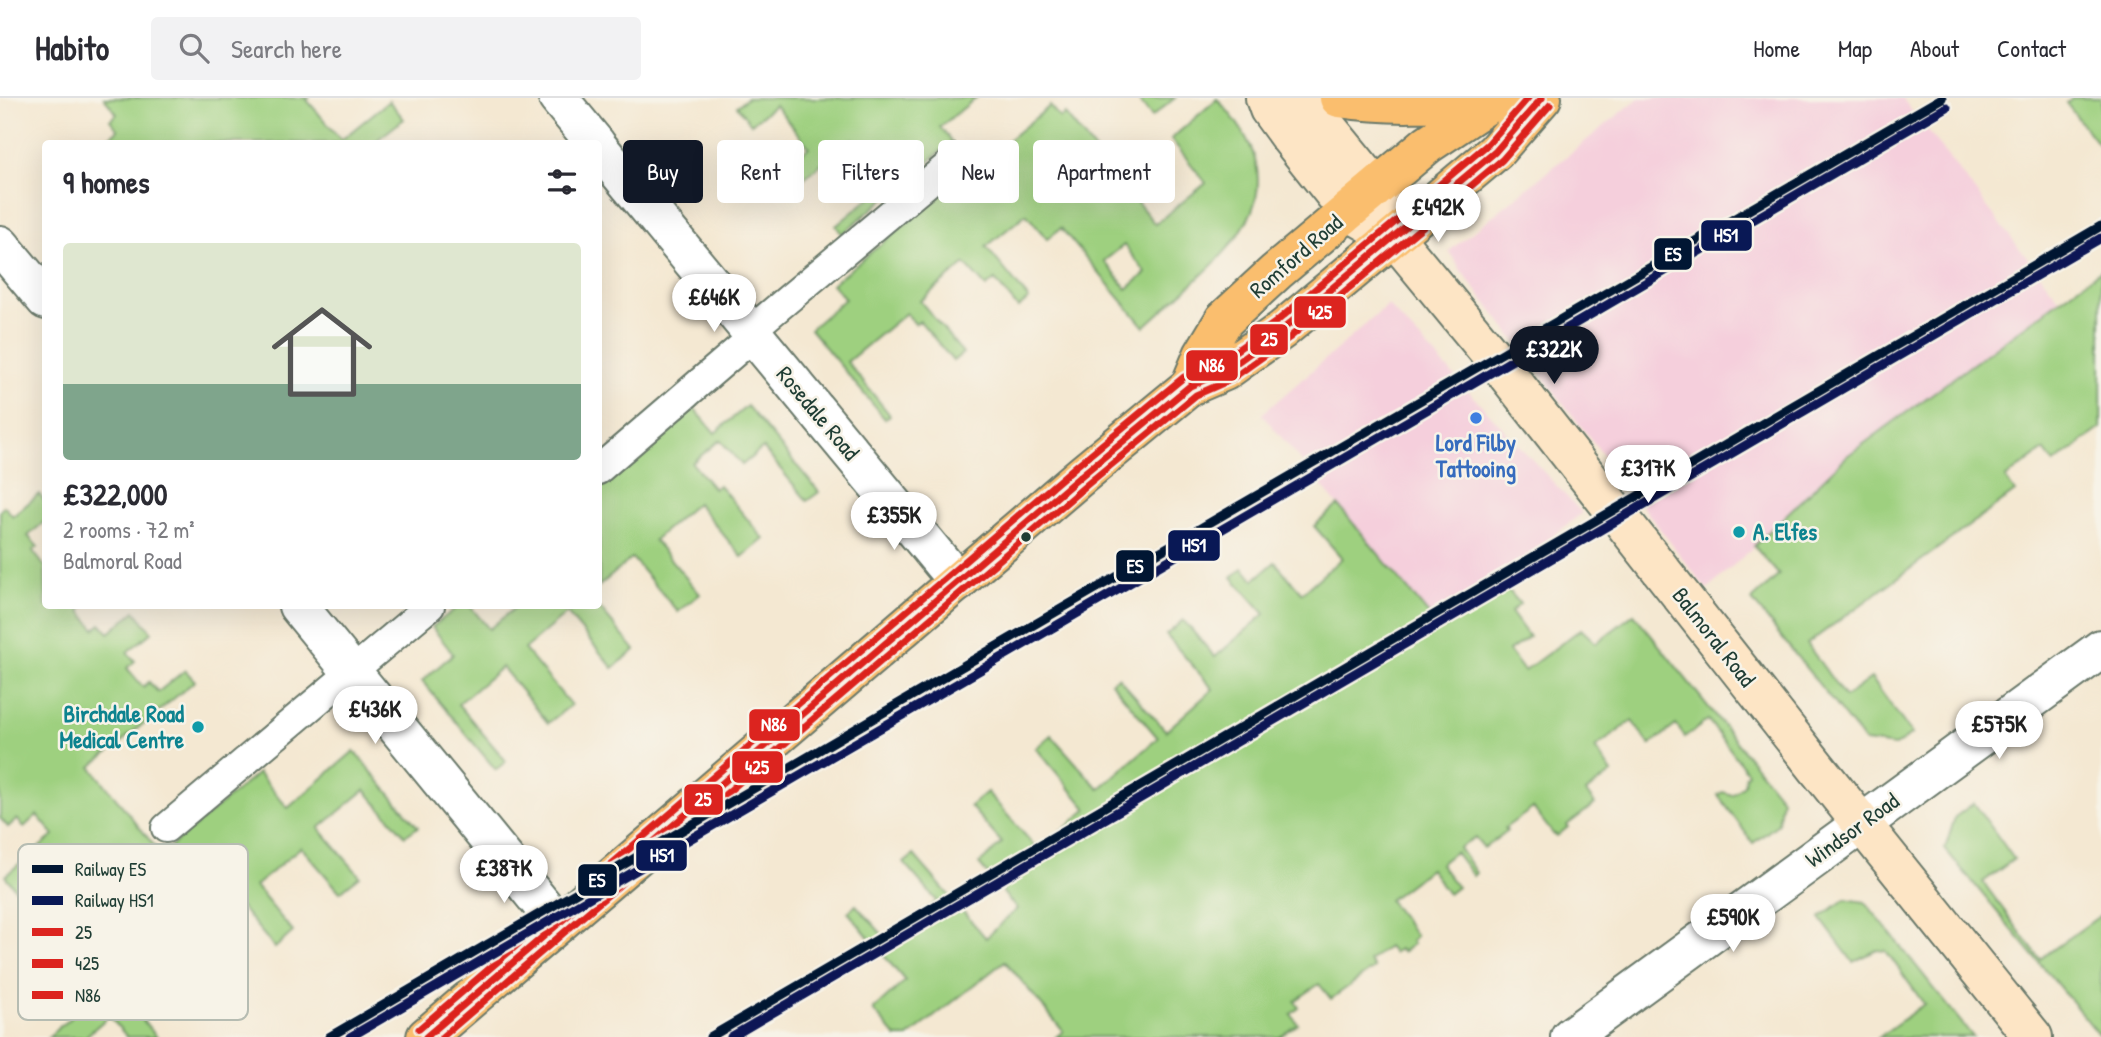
<!DOCTYPE html>
<html lang="en">
<head>
<meta charset="utf-8">
<style>
  body { margin:0; font-family:"Patrick Hand",sans-serif; background:#f2f2f3; color:#2b2b33; height:100vh; display:flex; flex-direction:column; font-size:26px; white-space:nowrap }
  * { box-sizing:border-box; margin:0 }
  p { font-size:23px; color:#7c7c81 }
  .icon { flex:none; width:38px; height:38px; fill:none; stroke:currentColor; stroke-width:2; stroke-linecap:round; stroke-linejoin:round }
  .map { position:relative; flex:1; overflow:hidden }
  .drawer { position:absolute; left:42px; top:42px; width:560px; height:469px; display:flex; flex-direction:column; background:#fff; border-radius:7px; box-shadow:0 7px 28px #0002 }
  .drawer>* { flex:none }
  .guide { position:absolute; left:623px; top:42px; width:665px; height:63px; display:flex; gap:14px }
  .price { position:absolute; translate:-50% -60px; padding:0 16px; border-radius:24px; background:#fff; color:#222; font-size:23px; line-height:46px; filter:drop-shadow(0 2px 4px #0008) }
  .price::after { content:''; position:absolute; left:50%; top:42px; width:21px; height:16px; margin-left:-10px; background:inherit; clip-path:polygon(0 0,100% 0,50% 100%) }
  .price.current { background:#111827; color:#fff }
  ul { padding:0; list-style:none }
  li { display:grid; align-content:center; gap:14px; height:371px; padding:0 21px }
  li+li { border-top:2px solid #e1e1e2 }
  li span { display:grid; place-items:center; height:217px; border-radius:7px; color:#555 }
  li>.icon { margin-inline-start:auto }
  span .icon { width:126px; height:126px; fill:#fffc; stroke-width:1 }
  li b { font-size:30px }
  h2 { display:flex; justify-content:space-between; align-items:center; height:84px; padding:0 21px; font-size:30px }
  .tag { padding:0 24px; border-radius:7px; background:#fff; box-shadow:0 7px 28px #0002; font-size:24px; line-height:63px }
  .tag.current { background:#111827; color:#fff }
  header { display:flex; align-items:center; gap:42px; box-sizing:border-box; height:98px; padding:0 35px; background:#fff; border-bottom:2px solid #e1e1e2 }
  header strong { font-size:33px }
  nav { display:flex; gap:38px; margin-inline-start:auto; font-size:24px }
  .search { width:490px; height:63px; background:#f2f2f3; display:flex; align-items:center; gap:18px; box-sizing:border-box; padding:0 24px; border-radius:7px; color:#7c7c81; font-size:26px }
  .map>svg:first-child { display:block }
  .built { fill:#f5cfdc }
  .green { fill:#9ed07f; stroke:#5e865a; stroke-width:2; fill-rule:evenodd }
  .lines { fill:none; stroke-linecap:round; stroke-linejoin:round }
  .lane-casing { stroke:#6a796b; stroke-width:32 }
  .street-casing { stroke:#6a796b; stroke-width:42 }
  .secondary-casing { stroke:#6a796b; stroke-width:42 }
  .primary-casing { stroke:#6a796b; stroke-width:42 }
  .lane { stroke:#fff; stroke-width:28 }
  .street { stroke:#fff; stroke-width:38 }
  .secondary { stroke:#fde5c5; stroke-width:38 }
  .primary { stroke:#fabe6e; stroke-width:38 }
  .bus-1-casing { stroke:#f7f3e8; stroke-width:12 }
  .bus-2-casing { stroke:#f7f3e8; stroke-width:12 }
  .bus-3-casing { stroke:#f7f3e8; stroke-width:12 }
  .bus-1 { stroke:#dc241f; stroke-width:7 }
  .bus-2 { stroke:#dc241f; stroke-width:7 }
  .bus-3 { stroke:#dc241f; stroke-width:7 }
  .rail-1-casing { stroke:#f7f3e8; stroke-width:14 }
  .rail-2-casing { stroke:#f7f3e8; stroke-width:14 }
  .rail-1 { stroke:#011633; stroke-width:9 }
  .rail-2 { stroke:#091855; stroke-width:9 }
  .shop-dot { fill:#3f7fe0; stroke:#f7f3e8; stroke-width:2.5 }
  .culture-dot { fill:#0f9aa8; stroke:#f7f3e8; stroke-width:2.5 }
  .bus-dot { fill:#1f3d34; stroke:#f7f3e8; stroke-width:2.5 }
  .labels { text-anchor:middle; stroke-width:5; stroke-linejoin:round; paint-order:stroke }
  .street-label { font-size:23px; fill:#1f3d34; stroke:#f7f3e8 }
  .shop-label { font-size:23px; font-weight:bold; fill:#366cbe; stroke:#f7f3e8 }
  .culture-label { font-size:23px; font-weight:bold; fill:#0d838f; stroke:#f7f3e8; text-anchor:start }
  .key { fill:#f7f3e8; stroke:#b6bcb2; stroke-width:2 }
  .key-label { font-size:19px; fill:#1f3d34 }
  .line-badge { stroke:#f7f3e8; stroke-width:2.5 }
  .badge-label { font-size:19px; text-anchor:middle; font-weight:bold; fill:#fff }
</style>
</head>
<body>
<header>
<strong>Habito</strong>
<div class="search"><svg class="icon" aria-label="search" viewBox="0 0 24 24"><circle cx="10" cy="10" r="6"/><path d="M15 15l6 6"/></svg>Search here</div>
<nav><a>Home</a><a>Map</a><a>About</a><a>Contact</a></nav>
</header>
<div class="map">
<svg width="2101" height="939" viewBox="0 0 2101 939">
  <rect width="100%" height="100%" fill="#f7f3e8"/>
  <filter id="ink" filterUnits="userSpaceOnUse"><feTurbulence type="fractalNoise" baseFrequency=".0143" numOctaves="2"/><feDisplacementMap in="SourceGraphic" scale="14" xChannelSelector="R" yChannelSelector="G"/><feConvolveMatrix kernelMatrix="1 2 1 2 8 2 1 2 1" color-interpolation-filters="sRGB"/></filter>
  <filter id="wash" filterUnits="userSpaceOnUse"><feTurbulence type="fractalNoise" baseFrequency=".00686" numOctaves="4" result="noise"/><feDisplacementMap in="SourceGraphic" scale="28" xChannelSelector="R" yChannelSelector="G"/><feGaussianBlur stdDeviation="1.57" result="paint"/><feColorMatrix in="noise" values="0 0 0 0 0 0 0 0 0 0 0 0 0 0 0 0 0 1.4 0 .05"/><feComposite in="paint" operator="in"/></filter>
  <g filter="url(#wash)">
    <rect width="100%" height="100%" fill="#f4e8d2"/>
    <path class="built" d="M1639,0h263l158,202 -213,156 -69,68 -71,66 -247,-321 -11,-18z
      M1388,207l194,208 -112,90 -32,23 -176,-212z"/>
    <path class="green" d="M104,0h205l-2,2 34,40 48,-39 15,18 -27,21 3,3h-278l16,-13 -8,-10 7,-6z
      M747,0h229l-36,29 12,15 -110,92 -6,-8 44,-37 -18,-21 9,-7 -19,-22 -53,43 -13,-16 23,-19 -34,-42 -24,19 -14,-18z
      M1137,0h38l-23,19z
      M2072,0h29v50l-35,-45z
      M1217,1c97,102 1,159 -73,228l-83,-99 -14,11 -21,-25 -40,33 43,52 -11,9 -23,-28 -9,7 -21,-23 -45,37 43,52 -10,8 -33,-40 -5,3 -9,-11 -59,49 43,53 -5,4 -75,-90 35,-30 -13,-15 218,-178 10,12 5,-4 90,110 51,-41 -35,-44zM1124,147l22,28 -19,16 -23,-28z
      M2101,172v158l-47,35 -10,-13 -39,28 10,14 -208,152 38,53 26,-19 41,56 -17,12 -30,-4 -113,-142 27,-25 -25,-29 93,-90z
      M747,308l72,86 -12,9 -44,-53 -21,17 -22,-25 -28,23 22,26 5,-4 45,54 -22,18 -45,-54 -43,37 46,54 -22,18 -46,-54 -33,28v-98l95,-80 21,25z
      M39,396l6,8v19l-17,15 10,11 -5,4 12,16 1,39h39l-5,4 15,19 6,-5 8,9 26,-22 17,21 -25,20 8,9 -8,7 16,19 6,-5 9,10 27,-22 10,11 -104,86 74,92 -102,86 -8,-9 26,-22 -11,-13 7,-7 -11,-13 -7,5 -10,-11 -27,22 -17,-21 49,-41 -17,-20 -13,12 -7,-8 -9,8 -8,-9v-307l4,-5 9,10z
      M1338,407l100,121 62,-46 20,24 -9,8 18,25 -20,14 15,20 57,-42 15,14 38,-29 148,185 -4,25 -25,19 -35,-48 5,-3 9,3 12,-10 1,-9 3,-3 -40,-53 -23,17 -9,-12 -26,20 -18,-24 -37,27 17,25 -26,19 9,12 -28,21 1,2 -11,9 -2,-2 -1,1 -21,-27 -28,20 2,3 -23,17 -9,-11 -16,11 17,25 -3,3 -18,-24 -15,12 17,23 -9,7 -18,-25 -41,31 27,36 -5,5 2,3 -11,8 -3,-3 -6,4 -5,-6 -19,14 5,7 -43,31 -12,-15 -24,17 4,7 -8,6 7,10 -18,13h-224l7,-6 -58,-70 -97,76h-12l-23,-27 32,-29 -57,-69 8,-7 34,38 47,-42 -33,-38 10,-8 72,83 31,-29 -38,-45 23,-21 -32,-37 17,-14 52,59 48,-42 -51,-61 15,-13 48,54 59,-51 -47,-56 7,-5 48,54 47,-42 -47,-54 17,-15 32,37 50,-43 -33,-37 11,-9 11,12 21,-18 27,31 40,-35 -28,-32z
      M459,508h11l19,23 28,-23h81l37,44 -22,18 -46,-55 -43,36 47,56 -23,18 -46,-56 -44,37 48,57 -10,9 -74,-89 31,-27 -21,-27z
      M354,653l64,76 -13,9 -40,-46 -46,38 41,48 -20,16 -39,-45 -46,39 38,46 -18,16 -38,-45 -46,39 38,46 -19,15 -37,-43 -47,40 31,37h-30l-18,-21 -24,21h-37l24,-21 -19,-24 34,-28 -13,-16 106,-88 -10,-13 88,-74 30,35z
      M1974,705l40,56 -31,23 57,77 61,-44v122l-156,-188 10,-32z
      M1845,801l20,3 108,135h-94l45,-33 -38,-53 -9,-1 -24,12 -33,-44z"/>
  </g>
  <g filter="url(#ink)">
    <g class="lines">
      <g class="lane-casing">
        <path id="lane" d="M750,233l206,-172
          M598,372l156,-134
          M166,730l264,-222"/>
      </g>
      <g class="street-casing">
        <path id="street" d="M558,0l38,46
          M598,49l360,435
          M0,147l46,55
          M298,508l259,317
          M1570,939l531,-388"/>
      </g>
      <g class="secondary-casing">
        <path id="secondary" d="M1265,0l4,11 21,29 58,73 28,16
          M1303,0l73,89 18,50 104,126 319,405 216,269"/>
      </g>
      <g class="primary-casing">
        <path id="primary" d="M1339,0c54,8 94,5 149,0
          M1190,288l13,-31 21,-35 52,-48 152,-128 69,-46
          M426,939l656,-562 108,-89 35,-15 57,-41 213,-178 47,-54"/>
      </g>
      <use href="#lane" class="lane"/>
      <use href="#street" class="street"/>
      <use href="#secondary" class="secondary"/>
      <use href="#primary" class="primary"/>
      <g class="bus-1-casing">
        <path id="bus-1" d="M426,939l656,-562 108,-89 35,-15 57,-41 213,-178 47,-54"/>
      </g>
      <g class="bus-2-casing">
        <path id="bus-2" d="M442,939l647,-554 107,-88 34,-15 59,-42 213,-178 48,-55"/>
      </g>
      <g class="bus-3-casing">
        <path id="bus-3" d="M419,931l656,-562 109,-90 36,-15 56,-40 212,-178 40,-46"/>
      </g>
      <use href="#bus-1" class="bus-1"/>
      <use href="#bus-2" class="bus-2"/>
      <use href="#bus-3" class="bus-3"/>
      <g class="rail-1-casing">
        <path id="rail-1" d="M329,939l663,-388 950,-551
          M710,939l1391,-811"/>
      </g>
      <g class="rail-2-casing">
        <path id="rail-2" d="M350,939l1597,-930
          M731,939l1370,-799"/>
      </g>
      <use href="#rail-1" class="rail-1"/>
      <use href="#rail-2" class="rail-2"/>
    </g>
  </g>
  <circle class="shop-dot" cx="1476" cy="320" r="7"/>
  <g class="culture-dot">
    <circle cx="1739" cy="434" r="7"/>
    <circle cx="198" cy="629" r="7"/>
  </g>
  <circle class="bus-dot" cx="1026" cy="439" r="6"/>
  <g class="labels">
    <g class="street-label">
      <text transform="translate(1296 158) rotate(-41)" y="8">Romford Road</text>
      <text transform="translate(818 315) rotate(50)" y="8">Rosedale Road</text>
      <text transform="translate(1714 539) rotate(52)" y="8">Balmoral Road</text>
      <text transform="translate(1852 732) rotate(-36)" y="8">Windsor Road</text>
    </g>
    <g class="shop-label">
      <text x="1476" y="353">Lord Filby<tspan x="1476" dy="26">Tattooing</tspan></text>
    </g>
    <g class="culture-label">
      <text x="1753" y="442">A. Elfes</text>
      <text x="184" y="624" text-anchor="end">Birchdale Road<tspan x="184" dy="26">Medical Centre</tspan></text>
    </g>
  </g>
  <rect x="18" y="746" width="230" height="176" rx="10" class="key"/>
  <rect x="32" y="767" width="31" height="8" fill="#011633"/>
  <rect x="32" y="798" width="31" height="9" fill="#091855"/>
  <rect x="32" y="830" width="31" height="8" fill="#dc241f"/>
  <rect x="32" y="861" width="31" height="9" fill="#dc241f"/>
  <rect x="32" y="893" width="31" height="8" fill="#dc241f"/>
  <g class="key-label">
    <text x="75" y="778">Railway ES</text>
    <text x="75" y="809">Railway HS1</text>
    <text x="75" y="841">25</text>
    <text x="75" y="872">425</text>
    <text x="75" y="904">N86</text>
  </g>
  <g class="line-badge">
    <rect x="1700" y="121" width="53" height="33" rx="7" fill="#091855"/>
    <rect x="1653" y="139" width="40" height="34" rx="7" fill="#011633"/>
    <rect x="1293" y="197" width="54" height="34" rx="7" fill="#dc241f"/>
    <rect x="1249" y="225" width="40" height="33" rx="7" fill="#dc241f"/>
    <rect x="1185" y="251" width="54" height="33" rx="7" fill="#dc241f"/>
    <rect x="1167" y="431" width="54" height="33" rx="7" fill="#091855"/>
    <rect x="1115" y="451" width="40" height="34" rx="7" fill="#011633"/>
    <rect x="748" y="610" width="53" height="34" rx="7" fill="#dc241f"/>
    <rect x="731" y="652" width="53" height="34" rx="7" fill="#dc241f"/>
    <rect x="683" y="685" width="41" height="33" rx="7" fill="#dc241f"/>
    <rect x="635" y="741" width="53" height="33" rx="7" fill="#091855"/>
    <rect x="577" y="765" width="41" height="34" rx="7" fill="#011633"/>
  </g>
  <g class="badge-label">
    <text x="1726" y="144">HS1</text>
    <text x="1673" y="163">ES</text>
    <text x="1320" y="221">425</text>
    <text x="1269" y="248">25</text>
    <text x="1212" y="274">N86</text>
    <text x="1194" y="454">HS1</text>
    <text x="1135" y="475">ES</text>
    <text x="774" y="633">N86</text>
    <text x="757" y="676">425</text>
    <text x="703" y="708">25</text>
    <text x="662" y="764">HS1</text>
    <text x="597" y="789">ES</text>
  </g>
</svg>
<b class="price" style="left:1438px;top:146px">£492K</b>
<b class="price" style="left:714px;top:236px">£646K</b>
<b class="price current" style="left:1554px;top:288px">£322K</b>
<b class="price" style="left:1648px;top:407px">£317K</b>
<b class="price" style="left:894px;top:454px">£355K</b>
<b class="price" style="left:375px;top:648px">£436K</b>
<b class="price" style="left:1999px;top:663px">£575K</b>
<b class="price" style="left:504px;top:807px">£387K</b>
<b class="price" style="left:1733px;top:856px">£590K</b>
<div class="guide">
<a class="tag current">Buy</a>
<a class="tag">Rent</a>
<a class="tag">Filters</a>
<a class="tag">New</a>
<a class="tag">Apartment</a>
</div>
<section class="drawer">
<h2>9 homes<svg class="icon" aria-label="filters" viewBox="0 0 24 24"><path d="M4 7h16M4 17h16"/><circle cx="9" cy="7" r="2"/><circle cx="15" cy="17" r="2"/></svg></h2>
<ul>
<li><span style="background:linear-gradient(#dfe7d0 65%,#7fa58c 0)"><svg class="icon" aria-label="home" viewBox="0 0 24 24"><path d="M3 11l9-7 9 7M6 9v11h12V9"/></svg></span><div><b>£322,000</b><p>2 rooms · 72 m²</p><p>Balmoral Road</p></div></li>
</ul>
</section>
</div>
</body>
</html>
